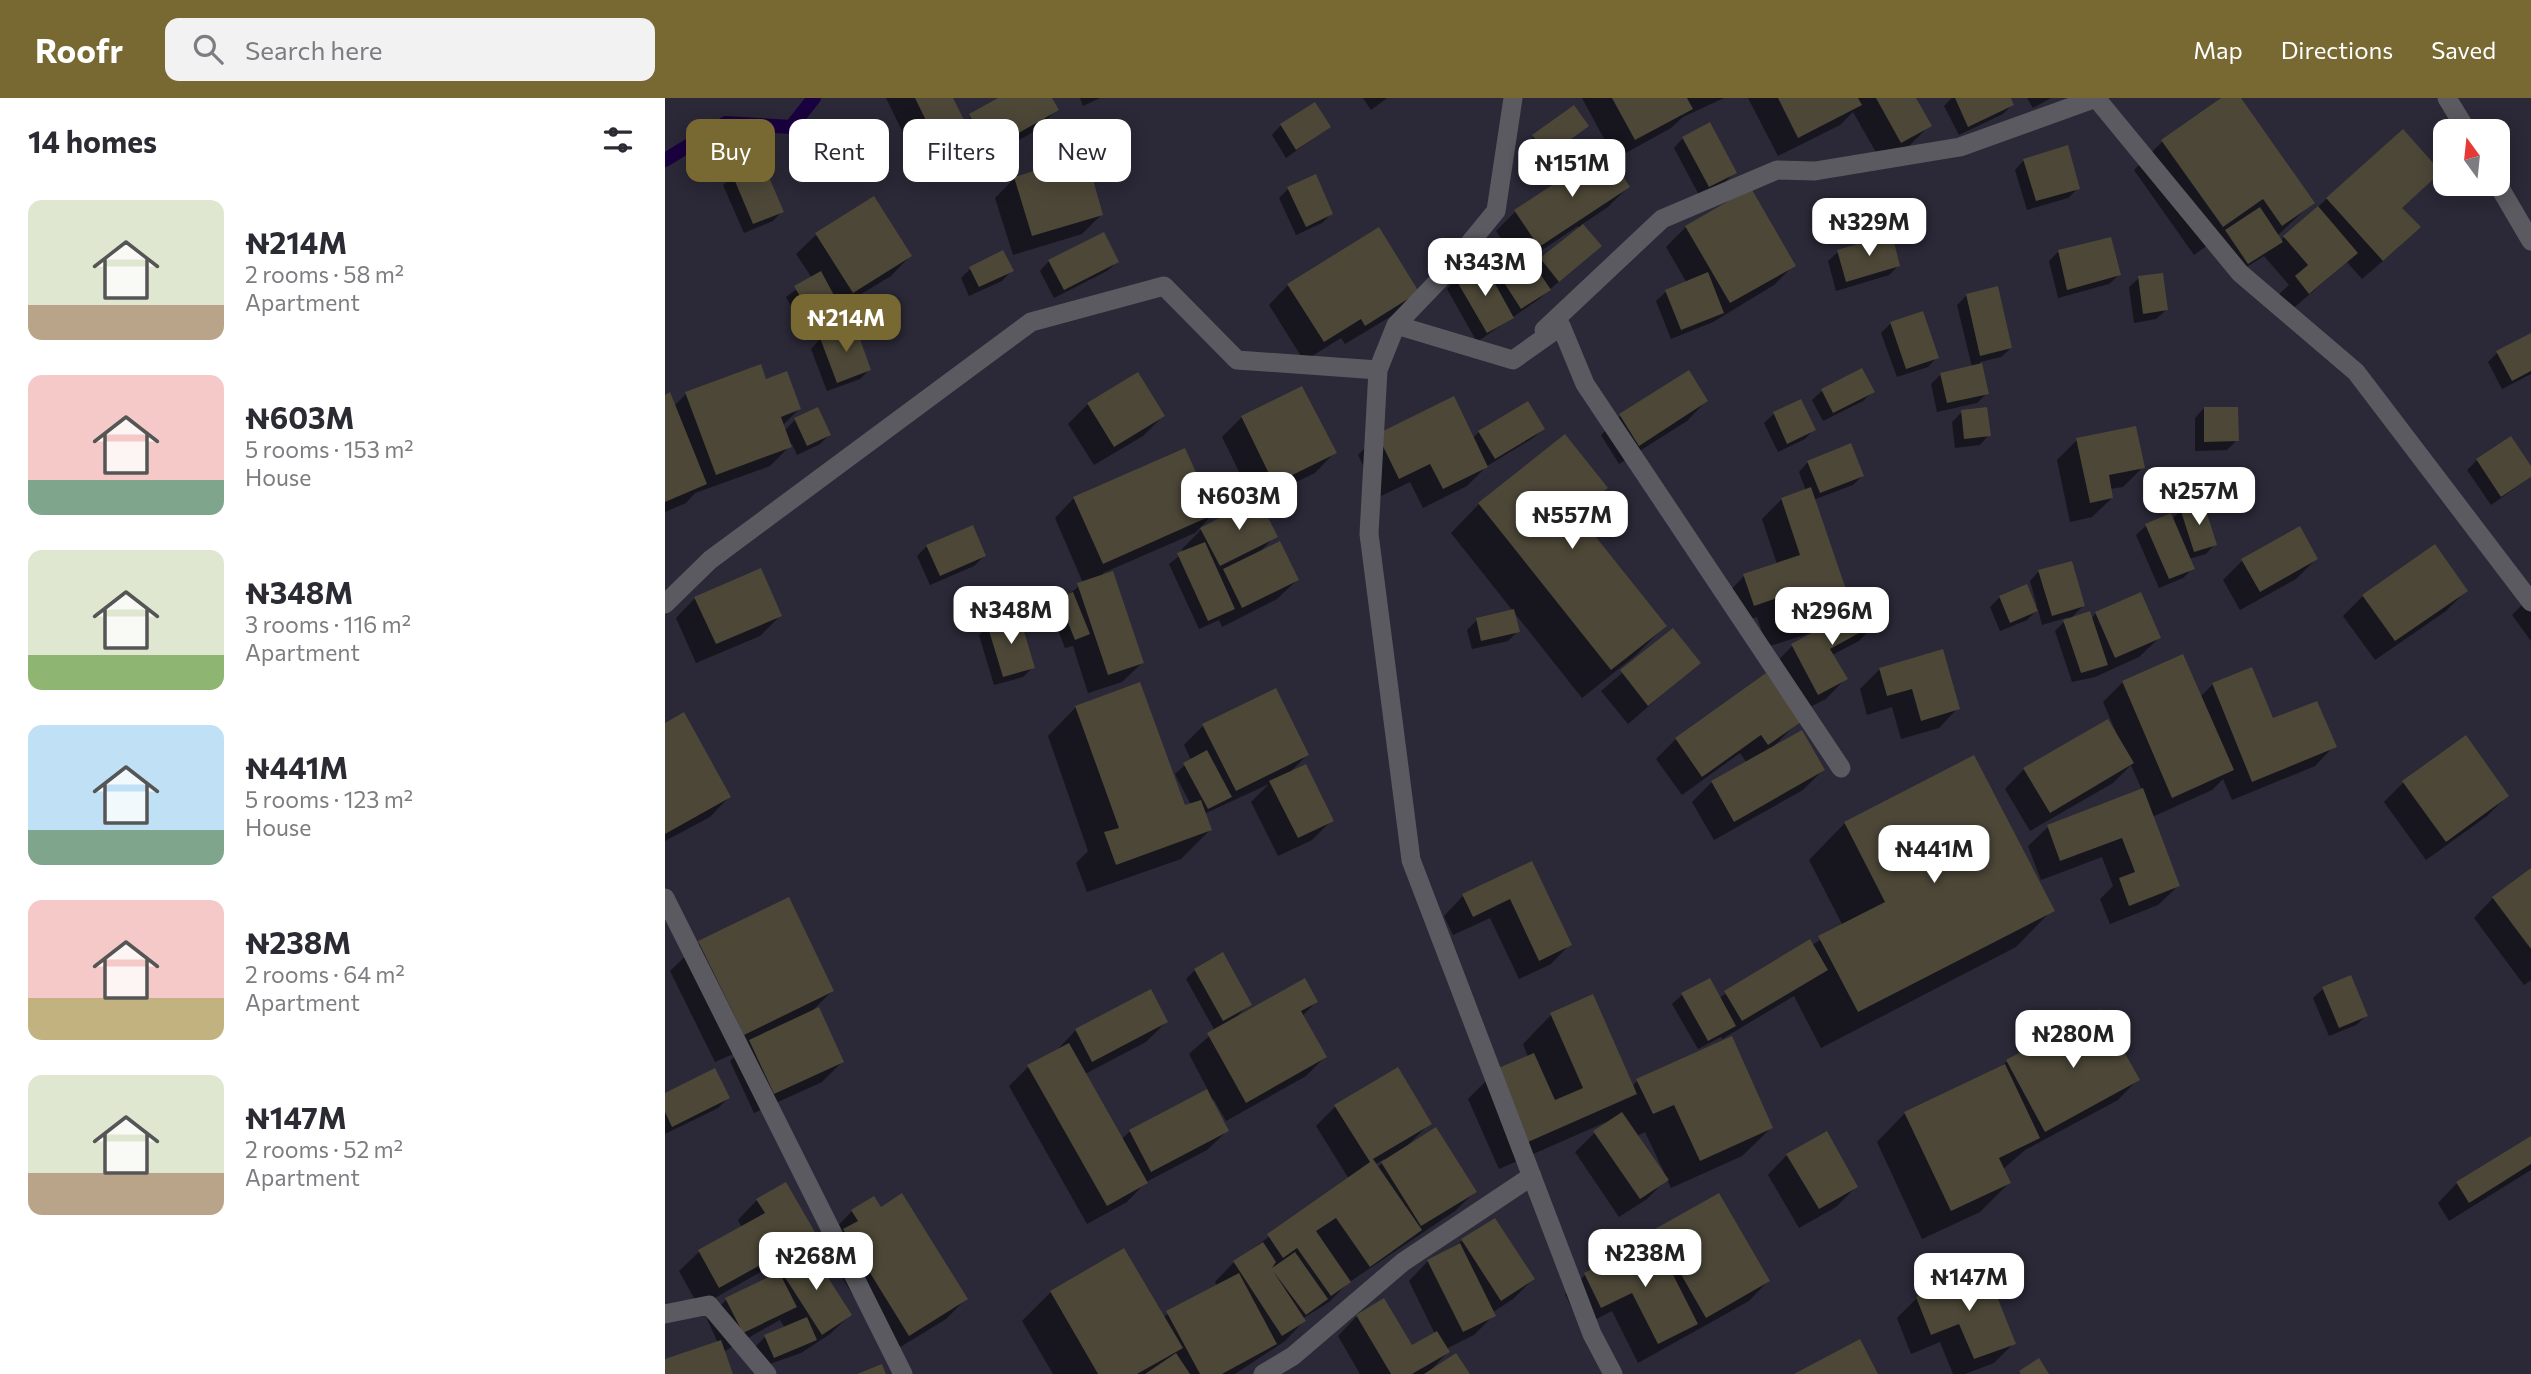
<!DOCTYPE html>
<html lang="en">
<head>
<meta charset="utf-8">
<style>
  body { margin:0; font-family:Commissioner,sans-serif; background:#f2f2f3; color:#2b2b33; height:100vh; display:flex; flex-direction:column; font-size:26px; white-space:nowrap }
  * { box-sizing:border-box; margin:0 }
  p { font-size:23px; color:#7c7c81 }
  .icon { flex:none; width:38px; height:38px; fill:none; stroke:currentColor; stroke-width:2; stroke-linecap:round; stroke-linejoin:round }
  .map { position:relative; flex:1; overflow:hidden }
  .side { display:flex; flex-direction:column; background:#fff; width:665px }
  .side>* { flex:none }
  .top-card { position:absolute; left:21px; top:21px; width:665px; height:63px; display:flex; gap:14px }
  .needle { width:46px; rotate:345deg }
  .controls { position:absolute; left:1768px; top:21px; display:grid; gap:14px }
  .controls a { display:grid; place-items:center; width:77px; height:77px; border-radius:14px; background:#fff; box-shadow:0 4px 18px #0003; font-size:35px }
  .price { position:absolute; translate:-50% -60px; padding:0 16px; border-radius:14px; background:#fff; color:#222; font-size:23px; line-height:46px; filter:drop-shadow(0 2px 4px #0008) }
  .price::after { content:''; position:absolute; left:50%; top:42px; width:21px; height:16px; margin-left:-10px; background:inherit; clip-path:polygon(0 0,100% 0,50% 100%) }
  .price.current { background:#786933; color:#fff }
  ul { padding:0; list-style:none }
  li { display:flex; align-items:center; gap:21px; height:175px; padding:0 28px }
  li span { display:grid; place-items:center; flex:none; width:196px; height:140px; border-radius:14px; color:#555 }
  li>.icon { margin-inline-start:auto }
  span .icon { width:84px; height:84px; fill:#fffc; stroke-width:1 }
  li b { font-size:30px }
  h2 { display:flex; justify-content:space-between; align-items:center; height:84px; padding:0 28px; font-size:30px }
  .tag { padding:0 24px; border-radius:14px; background:#fff; box-shadow:0 4px 18px #0003; font-size:24px; line-height:63px }
  .tag.current { background:#786933; color:#fff }
  header { display:flex; align-items:center; gap:42px; box-sizing:border-box; height:98px; padding:0 35px; background:#786933; color:#fff }
  header strong { font-size:33px }
  nav { display:flex; gap:38px; margin-inline-start:auto; font-size:24px }
  .search { width:490px; height:63px; background:#f2f2f3; display:flex; align-items:center; gap:18px; box-sizing:border-box; padding:0 24px; border-radius:14px; color:#7c7c81; font-size:26px }
  main { display:flex; flex:1; min-height:0 }
  .map>svg:first-child { display:block }
  .shadow { fill:#0007; fill-rule:evenodd }
  .lines { fill:none; stroke-linecap:round; stroke-linejoin:round }
  .stream { stroke:#1a013f; stroke-width:14 }
  .building { fill:#4c4737 }
  .minor { stroke:#5b5a61; stroke-width:19 }
</style>
</head>
<body>
<header>
<strong>Roofr</strong>
<div class="search"><svg class="icon" aria-label="search" viewBox="0 0 24 24"><circle cx="10" cy="10" r="6"/><path d="M15 15l6 6"/></svg>Search here</div>
<nav><a>Map</a><a>Directions</a><a>Saved</a></nav>
</header>
<main>
<section class="side">
<h2>14 homes<svg class="icon" aria-label="filters" viewBox="0 0 24 24"><path d="M4 7h16M4 17h16"/><circle cx="9" cy="7" r="2"/><circle cx="15" cy="17" r="2"/></svg></h2>
<ul>
<li><span style="background:linear-gradient(#dfe7d0 75%,#b9a48a 0)"><svg class="icon" aria-label="home" viewBox="0 0 24 24"><path d="M3 11l9-7 9 7M6 9v11h12V9"/></svg></span><div><b>₦214M</b><p>2 rooms · 58 m²</p><p>Apartment</p></div></li>
<li><span style="background:linear-gradient(#f6c9c9 75%,#7fa58c 0)"><svg class="icon" aria-label="home" viewBox="0 0 24 24"><path d="M3 11l9-7 9 7M6 9v11h12V9"/></svg></span><div><b>₦603M</b><p>5 rooms · 153 m²</p><p>House</p></div></li>
<li><span style="background:linear-gradient(#dfe7d0 75%,#8fb573 0)"><svg class="icon" aria-label="home" viewBox="0 0 24 24"><path d="M3 11l9-7 9 7M6 9v11h12V9"/></svg></span><div><b>₦348M</b><p>3 rooms · 116 m²</p><p>Apartment</p></div></li>
<li><span style="background:linear-gradient(#bfe0f5 75%,#7fa58c 0)"><svg class="icon" aria-label="home" viewBox="0 0 24 24"><path d="M3 11l9-7 9 7M6 9v11h12V9"/></svg></span><div><b>₦441M</b><p>5 rooms · 123 m²</p><p>House</p></div></li>
<li><span style="background:linear-gradient(#f6c9c9 70%,#c2b280 0)"><svg class="icon" aria-label="home" viewBox="0 0 24 24"><path d="M3 11l9-7 9 7M6 9v11h12V9"/></svg></span><div><b>₦238M</b><p>2 rooms · 64 m²</p><p>Apartment</p></div></li>
<li><span style="background:linear-gradient(#dfe7d0 70%,#b9a48a 0)"><svg class="icon" aria-label="home" viewBox="0 0 24 24"><path d="M3 11l9-7 9 7M6 9v11h12V9"/></svg></span><div><b>₦147M</b><p>2 rooms · 52 m²</p><p>Apartment</p></div></li>
</ul>
</section>
<div class="map">
<svg width="1866" height="1276" viewBox="0 0 1866 1276">
  <rect width="100%" height="100%" fill="#2b2837"/>
  <path class="shadow" d="M221,0h65l12,25 38,-25h49l6,12 -19,20 -68,38 -17,-30 -7,7 -29,14z
    M415,0h20l-17,8z
    M698,0h24l-16,12z
    M917,0h142l-41,19 -12,11 -56,31z
    M1083,0h166l15,28 -19,19 -29,16 -28,-49 -13,13 -62,31z
    M1287,0h57l3,7 -9,9 -44,21 -15,-29z
    M1362,0h24l-18,10z
    M1559,0h14l75,104 -36,34 3,5 122,-110 -3,116 -37,32 -15,-17 -58,50 -13,-15 13,-12 -25,-29 -27,17 -21,-34 -22,16 -60,-85 28,-28z
    M616,27l48,2 -43,31 -14,-23z
    M922,28l-50,38 -13,-18 10,-9z
    M1018,40l52,34 -10,10 -26,13 -25,-47z
    M1359,62l54,28 -10,10 -41,12 -12,-40z
    M96,65l21,48 -9,10 -29,12 -21,-48 10,-9z
    M350,80l86,37 -19,19 -69,21 -18,-57z
    M963,89l-20,20 -27,18 18,21 -60,53 -62,43 -30,-53 9,-10 30,-7 25,-18 -15,-23 20,-20zM913,128l2,2 -46,39 -5,-8z
    M623,91l43,25 -9,9 -26,12 -17,-37z
    M1021,129l108,38 -20,20 -61,37 -42,17 -15,-38 10,-9 21,-9 -21,-36z
    M151,137l94,21 -19,20 -58,35 -5,-7 -28,18 -14,-25 26,-19 -16,-24z
    M1173,154l60,14 -9,9 -53,16 -8,-30z
    M1393,154l61,23 -10,9 -51,14 -9,-37z
    M384,163l68,1 -10,9 -53,27 -14,-27z
    M305,171l41,2 -9,10 -33,15 -8,-18z
    M1474,180l27,32 -10,9 -22,4 -5,-36z
    M623,187l129,7 -19,20 -53,32 -4,-6 -37,23 -35,-56z
    M1302,197l44,53 -10,9 -21,5 7,31 -10,10 -40,9 -6,-28 10,-10 31,-7 -15,-62z
    M1226,225l46,34 -9,10 -31,10 -16,-44z
    M189,229l15,43 -9,9 -33,12 -16,-42 9,-10z
    M1866,237v39l-29,15 -14,-27 9,-9z
    M1196,273l11,21 -9,9 -40,20 -11,-21 10,-9z
    M100,283l34,28 -17,17 2,5 11,-11 34,15 -9,9 -23,11 -5,-11 -22,22 -75,27 -9,10 -21,9v-116l9,10 12,-12z
    M1041,303l-19,20 -68,43 -18,-29 19,-19z
    M423,306l75,12 -20,20 -49,29 -26,-41z
    M1539,310l33,32 -10,10 -32,1v-33z
    M1297,314l27,23 -9,10 -25,3 -3,-26z
    M1109,316l40,15 -9,10 -27,13 -14,-29z
    M577,319l92,36 -19,20 -58,28 18,35 -16,17 38,27 -20,19 -55,28 -3,-7 -20,9 -30,-65 14,-11 -1,-4 18,-18 -3,1 57,-30 -32,-65z
    M878,331l-10,9 -46,28 -20,20 -44,22 -13,-26 -31,15 -21,-42 20,-20 95,3 6,-6z
    M1412,342l66,27 -20,20 -13,2 2,9 -20,19 -22,5 -13,-62z
    M1812,362l54,9v8l-40,28 -24,-35z
    M1143,364l54,14 -9,9 -40,15 37,106 -15,16 43,-1 -19,20 -27,14 13,24 -19,20 -28,14 -25,-47 19,-20 24,-15 -49,16 -10,-30 -22,8 -10,-29 19,-20 33,-12 -15,-45 20,-20 24,-8 -7,-19z
    M941,390l-29,28 88,110 -29,29 -54,43 -69,-87 5,20 -10,10 -36,8 -5,-19 10,-10 36,-9 -62,-78 28,-29z
    M409,400l139,16 -18,19 -92,40 39,90 -20,19 -34,11 -15,-47 -8,2 -15,-39 33,-26 -28,-65z
    M1516,412l34,34 -9,10 -17,5 4,9 -10,10 -24,10 -23,-53 10,-9 24,-10 2,3z
    M262,448l57,10 -10,10 -44,19 -13,-29z
    M1651,461l-20,20 -56,31 -17,-30 20,-20z
    M1374,473l44,35 -14,14 22,-1 5,-6 63,25 -20,19 -44,20 -23,5 -17,-51 14,-14 -27,8 -4,-16 -11,11 -27,11 -10,-24 10,-10 37,9 -7,-25z
    M1801,493l-20,20 -71,49 -32,-44 20,-20z
    M1866,498v45l-19,-26z
    M30,500l85,18 -20,20 -64,27 -20,-45z
    M323,528l45,41 -10,10 -29,8 -15,-50z
    M1008,532l26,33 -71,61 -27,-33z
    M1215,571l78,39 -19,20 -38,11 -9,-32 -25,8 -7,-26z
    M1586,571l22,52 61,25 -19,20 -83,34 -9,-21 -11,11 -60,27 26,69 -20,19 -48,19 -10,-25 13,-13 -11,-29 -61,23 -13,-34 20,-19 94,-37 -11,-25 -18,18 -83,48 -25,-42 19,-20 92,-37 -13,-30 20,-20 77,15 13,-13z
    M411,609l108,101 7,-3 -16,-31 16,-14 -7,-15 20,-20 103,30 -19,19 44,46 -20,20 -34,16 -27,-54 18,-18 -65,30 6,16 -29,29 -94,33 -11,-29 12,-12 -40,-115z
    M1134,623l-25,25 49,24 -20,20 -89,50 -22,-38 20,-20 35,-19 -7,-10 -58,42 -26,-36 20,-20z
    M0,627l64,72 -19,20 -45,24z
    M1800,640l42,58 -20,20 -61,44 -42,-58 19,-19z
    M1180,725l207,87 -36,37 -195,101 -27,-52 -72,43 -1,-2 -23,12 -26,-45 10,-9 37,3 90,-56 3,3 31,-19 -34,-66z
    M867,765l38,81 -19,20 -32,15 -29,-61 -37,17 -9,-19 19,-20z
    M1866,773v109l-7,5 -50,-67 19,-20z
    M34,845l133,48 -21,21 31,50 -20,20 -68,31 -24,-52 10,-10 -25,11 -45,-91z
    M530,872l55,34 -14,13 80,-15 -14,14 23,41 -19,19 -80,45 -12,-21 -2,2 15,29 -20,19 -61,32 -19,20 -40,22 -78,-138 19,-19 29,-17 19,-20 90,-8 -20,20 -61,32 37,65 8,-8 78,-41 -19,-36 26,-23 -29,-52z
    M1658,891l43,27 -10,9 -27,11 -16,-38z
    M886,917l81,72 5,-6 134,47 -29,28 -71,32 -4,-9 -20,20 -28,18 -44,-65 31,-30 -107,47 -31,-70 29,-29 31,-13 -5,-13zM980,1034l19,40 -2,1 -25,-37z
    M1342,963l130,19 -19,20 -93,50 -23,20 7,13 -29,29 -58,27 -45,-97 28,-29 93,-43z
    M0,997l63,3 -10,10 -53,26z
    M670,1009l95,16 -22,22 67,47 -20,19 -107,72 -19,19 -27,17 2,2 -19,20 -50,33h-182l-31,-53 29,-29 112,25 54,-31 -2,-4 19,-20 115,-83 -33,-53zM719,1061l1,1 -8,8 -3,-3z
    M1866,1040v32l-82,51 -11,-18 19,-20z
    M1122,1057l69,32 -20,20 -37,21 -31,-53z
    M1054,1097l49,86 -19,20 -111,62 -26,-52 -31,16 -16,-33 20,-19 56,-29 15,-15z
    M92,1102l57,34 -20,19 -95,54 -20,-36 20,-19 43,-24 -4,-8z
    M215,1111l86,90 -20,20 -57,35 -64,-104 12,-12 -4,-7 19,-20z
    M797,1143l71,38 -20,20 -20,13 1,3 -20,20 -28,14 2,3 -21,22h-67l-22,-38 19,-20 55,31 23,-13 -26,-53 19,-20z
    M143,1153l42,64 -20,19 -29,19 -37,13 -9,-19 10,-10 20,-9 -5,-8 -57,32 8,22h-66v-13l53,-18 -11,-24 19,-19 46,-23z
    M1252,1200l97,45 -20,20 -29,11h-12l-13,-32 -29,12 -14,-36z"/>
  <g class="lines">
    <path class="stream" d="M0,62l61,-37 65,4 23,-29"/>
  </g>
  <path class="building" d="M250,0h38l14,28 -31,15z
    M333,0h54l7,12 -70,40 -20,-36z
    M947,0h75l6,11 -58,31z
    M1113,0h80l4,7 -64,33z
    M1211,0h40l16,28 -31,17z
    M1290,0h56l3,7 -46,22z
    M1556,0h20l74,105 -33,23 -19,-27 -40,28 -62,-87z
    M650,4l16,25 -35,23 -16,-26z
    M909,7l15,21 -41,30 -16,-21z
    M1045,24l27,51 -28,14 -27,-50z
    M1738,31l38,43 -39,36 19,19 -38,34 -57,-63z
    M1403,47l12,44 -44,12 -13,-42z
    M941,52l24,37 -91,60 -25,-37z
    M421,57l17,60 -71,21 -18,-59z
    M97,63l22,51 -31,12 -21,-50z
    M651,76l17,40 -27,13 -19,-40z
    M1086,90l45,78 -66,37 -45,-77z
    M209,98l38,60 -59,37 -38,-60z
    M1653,108l40,47 -49,41 -14,-18 13,-11 -25,-29z
    M1595,109l23,35 -35,22 -23,-34z
    M918,126l19,22 -43,36 -19,-24z
    M714,129l40,65 -54,34 -4,-7 -37,23 -37,-58z
    M439,134l15,30 -55,28 -16,-30z
    M1227,136l8,32 -54,16 -9,-32z
    M1446,139l10,38 -54,15 -9,-40z
    M856,147l30,45 -30,19 -29,-45z
    M338,152l11,21 -35,16 -10,-20z
    M818,164l31,56 -27,15 -32,-55z
    M156,173l15,28 -26,15 -16,-28z
    M1043,174l16,41 -43,17 -16,-40z
    M1498,175l5,37 -25,4 -5,-38z
    M1333,188l14,62 -32,8 -14,-62z
    M1258,213l16,47 -33,11 -16,-47z
    M190,227l16,45 -34,13 -17,-45z
    M1866,235v38l-19,10 -16,-30z
    M1317,265l7,31 -42,9 -7,-30z
    M96,266l5,15 21,-8 14,38 -20,8 11,30 -76,28 -31,-83z
    M1197,270l13,24 -42,21 -12,-24z
    M1024,272l19,31 -69,45 -20,-32z
    M473,274l27,44 -51,31 -27,-44z
    M637,288l35,67 -63,31 -33,-68z
    M5,294l37,92 -42,18v-107z
    M789,298l34,71 -45,22 -13,-25 -31,15 -22,-45z
    M1136,301l15,31 -29,14 -14,-32z
    M863,303l17,28 -50,30 -17,-28z
    M153,309l13,28 -24,11 -13,-28z
    M1322,309l4,29 -27,3 -3,-29z
    M1539,309h34l1,34 -35,1z
    M1471,328l9,42 -36,7 4,23 -23,5 -14,-65z
    M900,336l43,54 -32,24 91,114 -56,44 -133,-167z
    M1846,338l20,30v11l-30,20 -25,-38z
    M1186,345l13,33 -44,17 -13,-32z
    M520,350l30,66 -112,50 -30,-67z
    M1146,389l41,120 -65,22 -10,-31 -23,8 -11,-32 57,-19 -19,-57z
    M593,400l20,39 -58,29 -20,-38z
    M1538,403l14,44 -23,7 -14,-44z
    M1506,415l24,56 -26,10 -24,-55z
    M308,427l13,31 -46,20 -14,-31z
    M1635,428l18,33 -58,33 -19,-33z
    M615,443l19,39 -57,28 -19,-39z
    M540,444l30,67 -27,12 -31,-68z
    M1770,446l33,47 -73,50 -33,-46z
    M1407,463l13,45 -33,10 -14,-46z
    M96,470l21,48 -66,28 -22,-47z
    M448,473l31,92 -36,12 -31,-92z
    M1362,486l11,27 -28,12 -11,-27z
    M408,494l17,42 -15,6 -17,-42z
    M1476,494l20,46 -46,20 -20,-46z
    M1205,504l11,19 -51,28 18,30 -30,16 -27,-51z
    M849,511l6,23 -39,9 -5,-23z
    M1425,513l18,54 -27,8 -18,-53z
    M354,517l16,53 -32,9 -16,-53z
    M1008,530l28,35 -53,43 -28,-36z
    M1278,551l17,60 -39,12 -9,-32 -25,7 -8,-28z
    M1518,556l51,116 -62,28 -50,-117z
    M1587,569l21,51 44,-17 20,46 -85,35 -40,-99z
    M1101,575l35,49 -33,23 -7,-10 -59,42 -27,-39z
    M475,584l45,123 16,-5 11,30 -96,35 -12,-33 15,-4 -44,-122z
    M611,590l33,67 -73,36 -34,-67z
    M19,614l47,85 -66,37v-111z
    M1443,621l26,44 -84,50 -27,-45z
    M1137,632l23,40 -91,52 -23,-41z
    M1801,637l43,61 -63,46 -44,-61z
    M542,652l25,47 -24,12 -25,-46z
    M1309,657l81,156 -197,101 -40,-76 67,-34 -41,-80z
    M641,666l28,57 -36,17 -29,-57z
    M1478,690l37,98 -51,20 -10,-28 16,-6 -13,-34 -62,23 -13,-36z
    M867,763l40,84 -33,16 -29,-62 -37,18 -11,-23z
    M1866,770v81l-39,-52z
    M124,799l45,94 -90,44 -46,-94z
    M1145,841l18,31 -86,51 -18,-30z
    M558,854l29,53 -29,16 -29,-52z
    M1686,877l17,41 -29,12 -17,-41z
    M640,880l13,24 -17,9 26,46 -81,46 -39,-70z
    M1045,880l26,48 -28,15 -27,-48z
    M486,891l17,33 -76,40 -17,-33z
    M928,896l44,100 -109,48 -32,-73 38,-16 21,47 28,-12 -33,-75z
    M154,909l25,55 -70,32 -25,-54z
    M1435,911l40,71 -95,52 -39,-72z
    M1067,938l41,92 -73,33 -26,-56 -21,9 -17,-35z
    M404,945l79,140 -41,23 -80,-141z
    M1340,966l35,74 -41,20 12,25 -60,28 -47,-99z
    M733,969l34,57 -59,35 49,71 -52,37 -34,-49 -20,13 35,51 -20,14 -34,-48 -14,10 -16,-24 103,-72 -36,-57z
    M50,970l15,30 -58,29 -7,-15v-19z
    M542,991l22,42 -78,41 -22,-42z
    M957,1014l47,68 -29,19 -47,-68z
    M771,1029l41,65 -56,34 -40,-64z
    M1162,1033l31,56 -39,22 -33,-55z
    M1866,1038v28l-62,39 -13,-21z
    M121,1084l30,52 -97,54 -21,-38 67,-37 -9,-14z
    M237,1095l66,106 -59,37 -66,-107 15,-8 -7,-11 23,-14 7,11z
    M1054,1095l51,88 -64,37 -51,-89z
    M830,1120l40,61 -34,22 -40,-62z
    M989,1139l44,87 -40,20 -26,-51 -31,15 -17,-35z
    M598,1144l13,20 -4,6 23,-16 33,47 -22,16 -33,-44 33,50 -24,15 -49,-75z
    M795,1145l36,73 -33,16 -36,-72z
    M144,1150l43,67 -30,20 -43,-67z
    M459,1150l59,100 -46,26h-39l-48,-83z
    M1321,1171l30,75 -42,15 -15,-35 -28,11 -15,-38z
    M114,1174l18,35 -54,26 -18,-35z
    M574,1175l38,71 -55,30h-22l-34,-63z
    M719,1200l28,47 25,-14 13,21 -38,22h-21l-35,-59z
    M142,1219l10,23 -43,18 -10,-23z
    M1195,1241l18,35h-84z
    M56,1242l12,34h-68v-15z
    M511,1255l14,21h-45z
    M791,1255l14,21h-46z
    M1374,1260l10,16h-28l-2,-3z
    M217,1266l4,10h-29z"/>
  <g class="lines">
    <path class="minor" d="M848,0l-17,113 -55,67 -45,47 -18,45 -9,164 42,326 181,474 21,40
      M1431,0l144,175 116,99 175,230
      M1782,0l20,33
      M1832,85l34,58
      M731,227l117,35 48,-34 24,58 256,384
      M879,232l118,-111 115,-49 38,1 145,-24 136,-49
      M0,506l45,-44 321,-238 133,-36 73,74 141,10
      M0,800l238,476
      M0,1216l44,-9 58,69
      M598,1276l30,-18 110,-94 129,-86"/>
  </g>
</svg>
<div class="controls">
<a><svg class="needle" viewBox="-14 -14 28 28"><path d="M0-13l5 13h-10z" fill="#e53935"/><path d="M0 13l5-13h-10z" fill="#7c7c81"/></svg></a>
</div>
<b class="price" style="left:907px;top:101px">₦151M</b>
<b class="price" style="left:1204px;top:160px">₦329M</b>
<b class="price" style="left:820px;top:200px">₦343M</b>
<b class="price current" style="left:181px;top:256px">₦214M</b>
<b class="price" style="left:1534px;top:429px">₦257M</b>
<b class="price" style="left:574px;top:434px">₦603M</b>
<b class="price" style="left:907px;top:453px">₦557M</b>
<b class="price" style="left:346px;top:548px">₦348M</b>
<b class="price" style="left:1167px;top:549px">₦296M</b>
<b class="price" style="left:1269px;top:787px">₦441M</b>
<b class="price" style="left:1408px;top:972px">₦280M</b>
<b class="price" style="left:980px;top:1191px">₦238M</b>
<b class="price" style="left:151px;top:1194px">₦268M</b>
<b class="price" style="left:1304px;top:1215px">₦147M</b>
<div class="top-card">
<a class="tag current">Buy</a>
<a class="tag">Rent</a>
<a class="tag">Filters</a>
<a class="tag">New</a>
</div>
</div>
</main>
</body>
</html>
